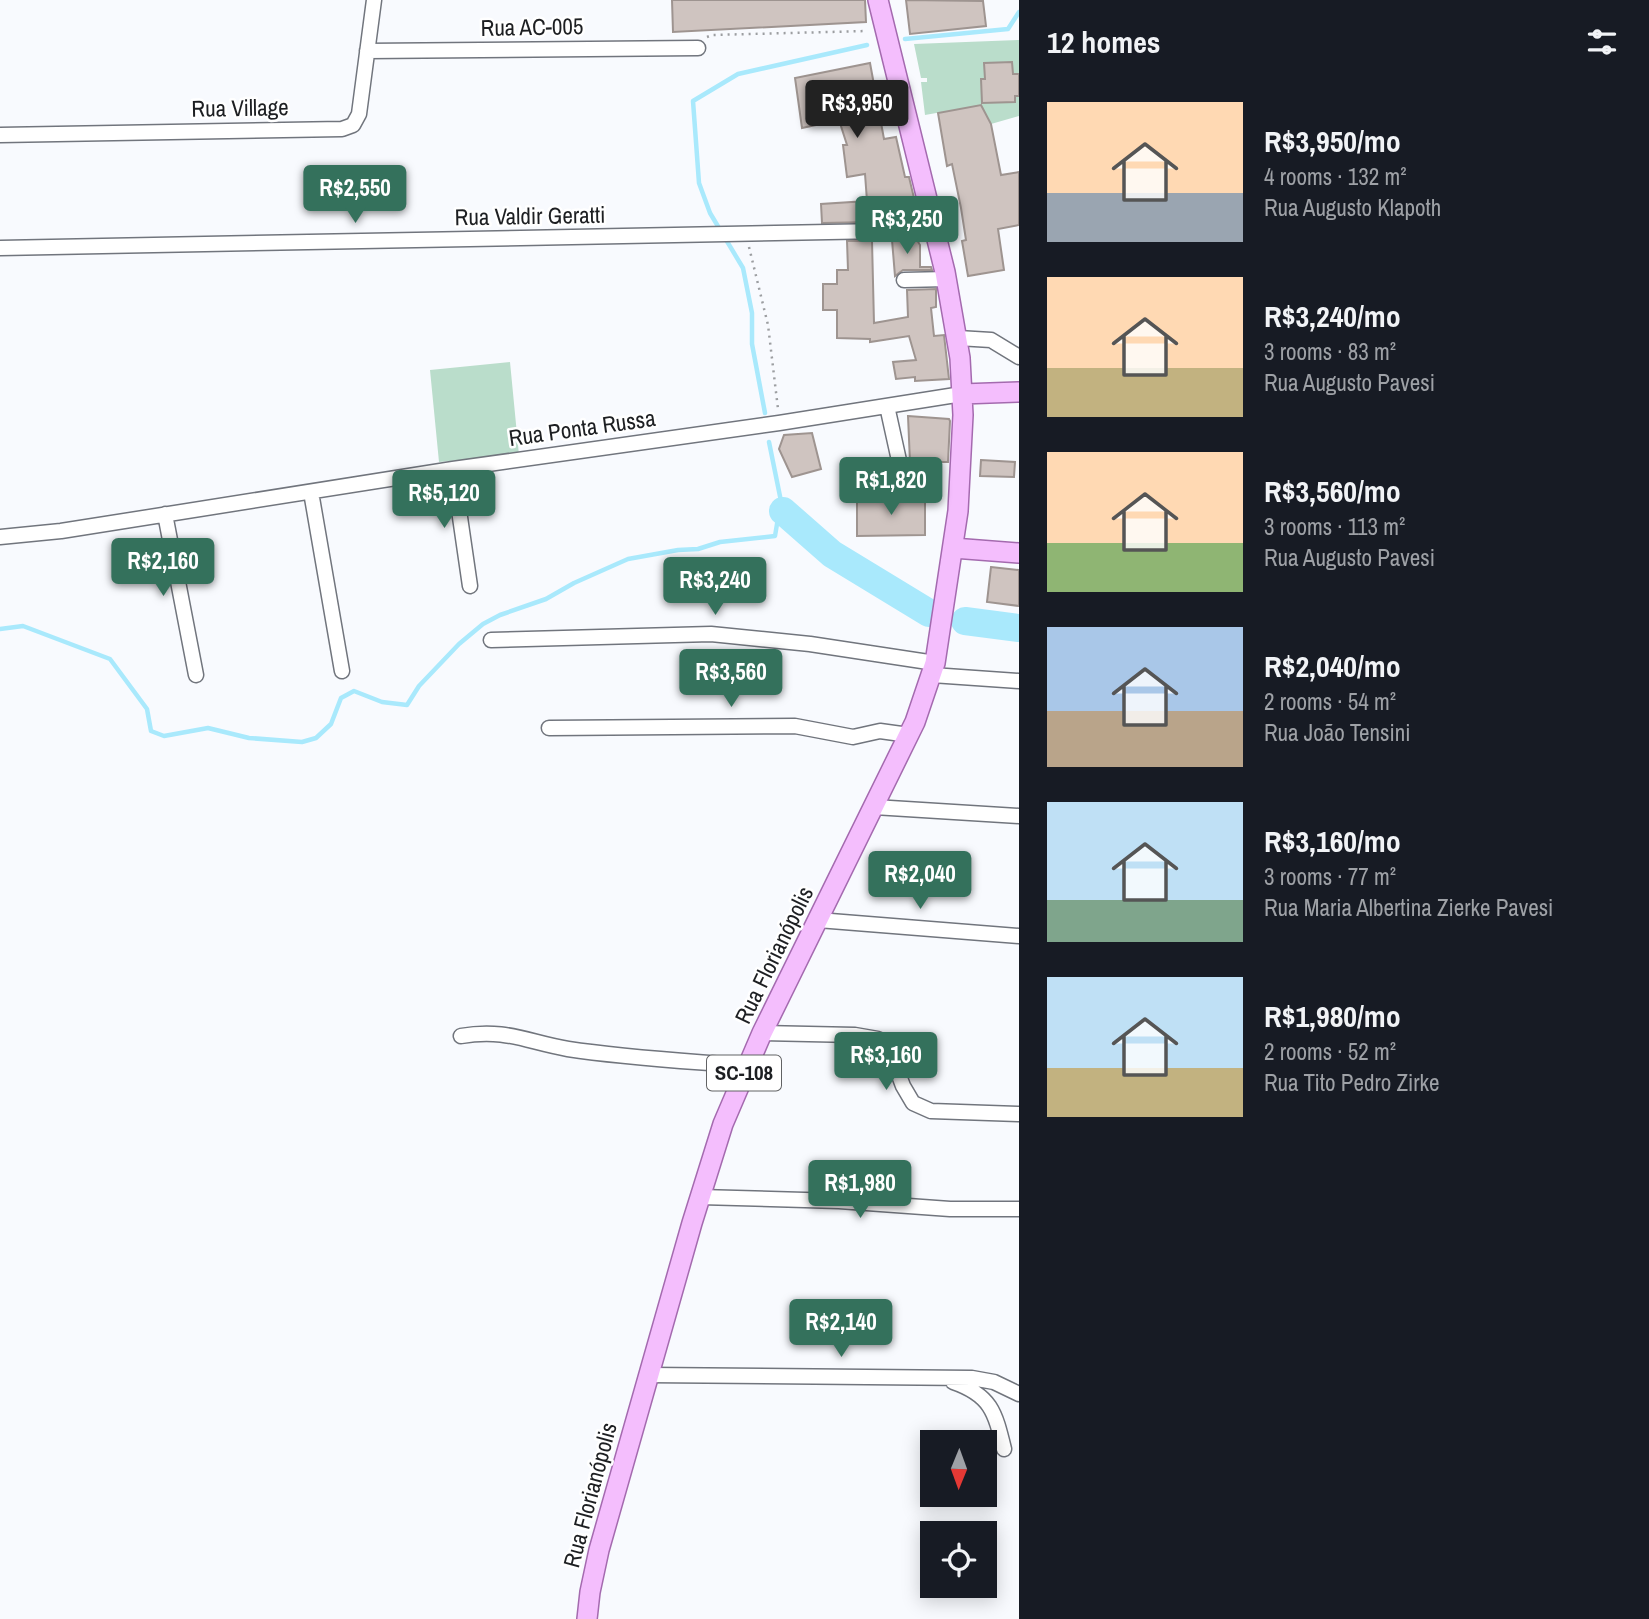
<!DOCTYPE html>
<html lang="en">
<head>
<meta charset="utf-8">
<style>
  body { margin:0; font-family:"Archivo Narrow",sans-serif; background:#242831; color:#f1f3f6; height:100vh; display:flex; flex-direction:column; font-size:26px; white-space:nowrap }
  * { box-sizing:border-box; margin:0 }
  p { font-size:23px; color:#9ea1a6 }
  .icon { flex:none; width:38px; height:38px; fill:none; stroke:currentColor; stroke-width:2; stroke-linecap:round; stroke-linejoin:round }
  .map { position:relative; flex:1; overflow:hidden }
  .side { display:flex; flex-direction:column; background:#171b24; width:630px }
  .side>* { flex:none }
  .needle { width:46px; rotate:181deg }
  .controls { position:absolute; left:920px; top:1430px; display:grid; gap:14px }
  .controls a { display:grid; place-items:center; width:77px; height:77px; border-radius:0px; background:#171b24; box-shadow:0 4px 18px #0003; font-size:35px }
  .price { position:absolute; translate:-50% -60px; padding:0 16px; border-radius:7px; background:#34715c; color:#fff; font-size:23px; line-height:46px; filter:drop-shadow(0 2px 4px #0008) }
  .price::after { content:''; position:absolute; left:50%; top:42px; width:21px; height:16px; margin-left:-10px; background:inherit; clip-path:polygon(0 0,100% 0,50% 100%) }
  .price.selected { background:#222; color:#fff }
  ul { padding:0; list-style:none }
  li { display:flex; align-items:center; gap:21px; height:175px; padding:0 28px }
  li span { display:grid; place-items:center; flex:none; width:196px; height:140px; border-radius:0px; color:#555 }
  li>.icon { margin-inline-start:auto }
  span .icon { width:84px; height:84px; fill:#fffc; stroke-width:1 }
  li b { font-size:30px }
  h2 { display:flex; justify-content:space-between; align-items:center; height:84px; padding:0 28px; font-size:30px }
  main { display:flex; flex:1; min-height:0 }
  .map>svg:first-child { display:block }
  .green { fill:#baddcb }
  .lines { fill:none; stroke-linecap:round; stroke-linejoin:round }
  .stream { stroke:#a9e9fc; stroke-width:4.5 }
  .river { stroke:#a9e9fc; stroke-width:28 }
  .building { fill:#cfc4c0; stroke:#9e9490; stroke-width:2 }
  .minor-casing { stroke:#71757d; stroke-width:17 }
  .major-casing { stroke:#a46aaf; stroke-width:22 }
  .path { stroke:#9c9ea1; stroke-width:2.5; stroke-dasharray:2 5; stroke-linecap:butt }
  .minor { stroke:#fff; stroke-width:14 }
  .major { stroke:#f4befd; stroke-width:19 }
  .labels { text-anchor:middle; stroke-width:5; stroke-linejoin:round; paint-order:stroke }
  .shield { fill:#fff; stroke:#616264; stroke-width:2 }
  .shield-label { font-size:21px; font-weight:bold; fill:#1d1f22 }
  .street-label { font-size:23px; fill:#1d1f22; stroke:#fff }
</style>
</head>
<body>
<main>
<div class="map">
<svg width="1019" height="1619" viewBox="0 0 1019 1619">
  <rect width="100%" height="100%" fill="#f8fafe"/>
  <path class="green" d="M1019,40v76l-28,8 -10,-19 -56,10 -4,-33h6v-4h-6l-7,-34z
    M510,362l9,93 -80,7 -9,-92z"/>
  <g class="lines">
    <path class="stream" d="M905,39l103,-10 11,-17
      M765,413l-13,-69v-31l-9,-45 -33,-55 -11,-30 -6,-82 45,-27 129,-29
      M0,629l23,-3 87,33 37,50 4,22 13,5 44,-8 41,10 53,4 14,-4 15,-14 10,-26 13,-7 28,11 25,3 12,-19 40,-42 24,-20 17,-9 46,-16 28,-16 54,-24 50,-9 20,-1 22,-7 55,-6 3,-18 5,-7 -14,-69"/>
    <path class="river" d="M783,511l49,43 97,59
      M965,621l54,7"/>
  </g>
  <path class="building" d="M672,0h193l1,22 -193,10z
    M906,0l77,1 3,25 -76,8z
    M1012,62l1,12h6v22h-4v6l-33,1 -1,-24h4l-1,-16z
    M870,63l14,76 12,-2 9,40h4l5,21 -10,1 1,22h-15l-2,-21 -17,1 1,21 -50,1 -1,-19 46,-3 -2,-27 -18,3 -4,-32h4l-8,-25 -37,8 -7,-50z
    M981,105l10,19 10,51 18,-3v53l-21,4 6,41 -36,6 -6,-35 4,-1 -5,-32 -9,-44 -5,2 -9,-53z
    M892,240h25l3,5v22h11l1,3h-29l-8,6z
    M847,241h25l2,82 34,-6 -1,-27 29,-1v18l-5,1 3,28 10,-1 5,44 -34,2v-4l-19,2 -3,-17 23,-2 -7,-24 -39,6v-3l-33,-1v-28h-14v-26h14v-14h11z
    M908,416l41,3 1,2 -2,41h-38z
    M812,433l9,36 -29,8 -13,-28 5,-14z
    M981,460l34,2 -1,15 -34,-1z
    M925,498v37l-68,1v-37z
    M991,567l28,3v36l-32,-4z"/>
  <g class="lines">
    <g class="minor-casing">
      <path id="minor" d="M367,51l331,-3
        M0,135l342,-6 11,-4 6,-11 15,-114
        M0,248l935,-18
        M904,280l43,-1
        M958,338l33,2 28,17
        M887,406l13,59
        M453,469l17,117
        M311,492l31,179
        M165,514l31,161
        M0,537l61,-6 392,-62 326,-46 183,-29
        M491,640l220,-6 99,10 125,19
        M932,675l87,6
        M549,728l246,-2 58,11 27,-6 29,4
        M874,807l145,9
        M818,920l201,16
        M762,1033l93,2 23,4 13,15 12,32 10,17 18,8 88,3
        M461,1036c44,-8 66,6 107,13 59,9 119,12 179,17
        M700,1197l139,4 111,8h69
        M648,1375l324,3 22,4 25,12
        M953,1382c38,13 42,30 51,67"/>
    </g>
    <g class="major-casing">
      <path id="major" d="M962,394l57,-2
        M953,548l66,5
        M587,1619l3,-27 9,-42 93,-327 31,-99 39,-91 153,-311 20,-59 23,-152 5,-96 -3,-57 -15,-86 -67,-272"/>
    </g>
    <path class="path" d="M707,37l5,-2 155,-4
      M749,247l19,78 10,84"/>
    <use href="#minor" class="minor"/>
    <use href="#major" class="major"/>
  </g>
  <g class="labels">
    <rect class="shield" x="707" y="1055.5" width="74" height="35" rx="5"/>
    <g class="shield-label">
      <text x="744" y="1080">SC-108</text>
    </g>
    <g class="street-label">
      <text transform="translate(532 27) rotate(-1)" y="8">Rua AC-005</text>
      <text transform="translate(240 108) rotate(-1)" y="8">Rua Village</text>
      <text transform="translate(530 216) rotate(-1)" y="8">Rua Valdir Geratti</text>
      <text transform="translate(582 428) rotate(-8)" y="8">Rua Ponta Russa</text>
      <text transform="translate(774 955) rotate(-64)" y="8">Rua Florianópolis</text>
      <text transform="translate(590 1495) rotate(-75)" y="8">Rua Florianópolis</text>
    </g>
  </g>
</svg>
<div class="controls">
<a><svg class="needle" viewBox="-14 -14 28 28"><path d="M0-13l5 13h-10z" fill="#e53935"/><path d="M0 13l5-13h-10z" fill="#9ea1a6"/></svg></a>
<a><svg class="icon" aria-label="locate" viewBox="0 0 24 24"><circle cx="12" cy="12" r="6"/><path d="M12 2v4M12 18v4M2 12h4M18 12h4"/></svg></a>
</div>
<b class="price selected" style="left:857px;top:140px">R$3,950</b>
<b class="price" style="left:355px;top:225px">R$2,550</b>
<b class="price" style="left:907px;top:256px">R$3,250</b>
<b class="price" style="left:891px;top:517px">R$1,820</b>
<b class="price" style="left:444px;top:530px">R$5,120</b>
<b class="price" style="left:163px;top:598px">R$2,160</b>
<b class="price" style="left:715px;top:617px">R$3,240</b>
<b class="price" style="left:731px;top:709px">R$3,560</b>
<b class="price" style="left:920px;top:911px">R$2,040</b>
<b class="price" style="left:886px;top:1092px">R$3,160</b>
<b class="price" style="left:860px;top:1220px">R$1,980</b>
<b class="price" style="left:841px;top:1359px">R$2,140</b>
</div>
<section class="side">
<h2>12 homes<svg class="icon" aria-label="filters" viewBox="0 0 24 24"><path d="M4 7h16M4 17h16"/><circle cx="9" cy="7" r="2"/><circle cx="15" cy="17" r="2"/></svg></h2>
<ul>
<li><span style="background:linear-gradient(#ffd9b3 65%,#9aa5b1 0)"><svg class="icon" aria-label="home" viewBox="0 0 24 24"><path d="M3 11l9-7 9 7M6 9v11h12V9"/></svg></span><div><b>R$3,950/mo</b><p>4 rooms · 132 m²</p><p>Rua Augusto Klapoth</p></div></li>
<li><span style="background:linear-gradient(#ffd9b3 65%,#c2b280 0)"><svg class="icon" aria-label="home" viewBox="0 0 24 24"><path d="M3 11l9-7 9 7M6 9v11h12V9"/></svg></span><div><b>R$3,240/mo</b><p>3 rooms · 83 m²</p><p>Rua Augusto Pavesi</p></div></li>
<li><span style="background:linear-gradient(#ffd9b3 65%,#8fb573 0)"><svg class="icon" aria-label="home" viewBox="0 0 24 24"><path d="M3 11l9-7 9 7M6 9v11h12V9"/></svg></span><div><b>R$3,560/mo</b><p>3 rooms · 113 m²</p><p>Rua Augusto Pavesi</p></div></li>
<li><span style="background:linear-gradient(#a9c7e8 60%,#b9a48a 0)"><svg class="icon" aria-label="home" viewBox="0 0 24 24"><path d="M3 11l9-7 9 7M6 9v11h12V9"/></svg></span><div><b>R$2,040/mo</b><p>2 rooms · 54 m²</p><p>Rua João Tensini</p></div></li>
<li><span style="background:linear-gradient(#bfe0f5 70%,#7fa58c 0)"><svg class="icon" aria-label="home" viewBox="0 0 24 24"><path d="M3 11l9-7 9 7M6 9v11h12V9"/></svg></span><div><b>R$3,160/mo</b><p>3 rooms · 77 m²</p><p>Rua Maria Albertina Zierke Pavesi</p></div></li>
<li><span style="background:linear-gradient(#bfe0f5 65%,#c2b280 0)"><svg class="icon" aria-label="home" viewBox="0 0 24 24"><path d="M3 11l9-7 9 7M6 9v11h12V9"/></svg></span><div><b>R$1,980/mo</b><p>2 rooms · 52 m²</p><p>Rua Tito Pedro Zirke</p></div></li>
</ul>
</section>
</main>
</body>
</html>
